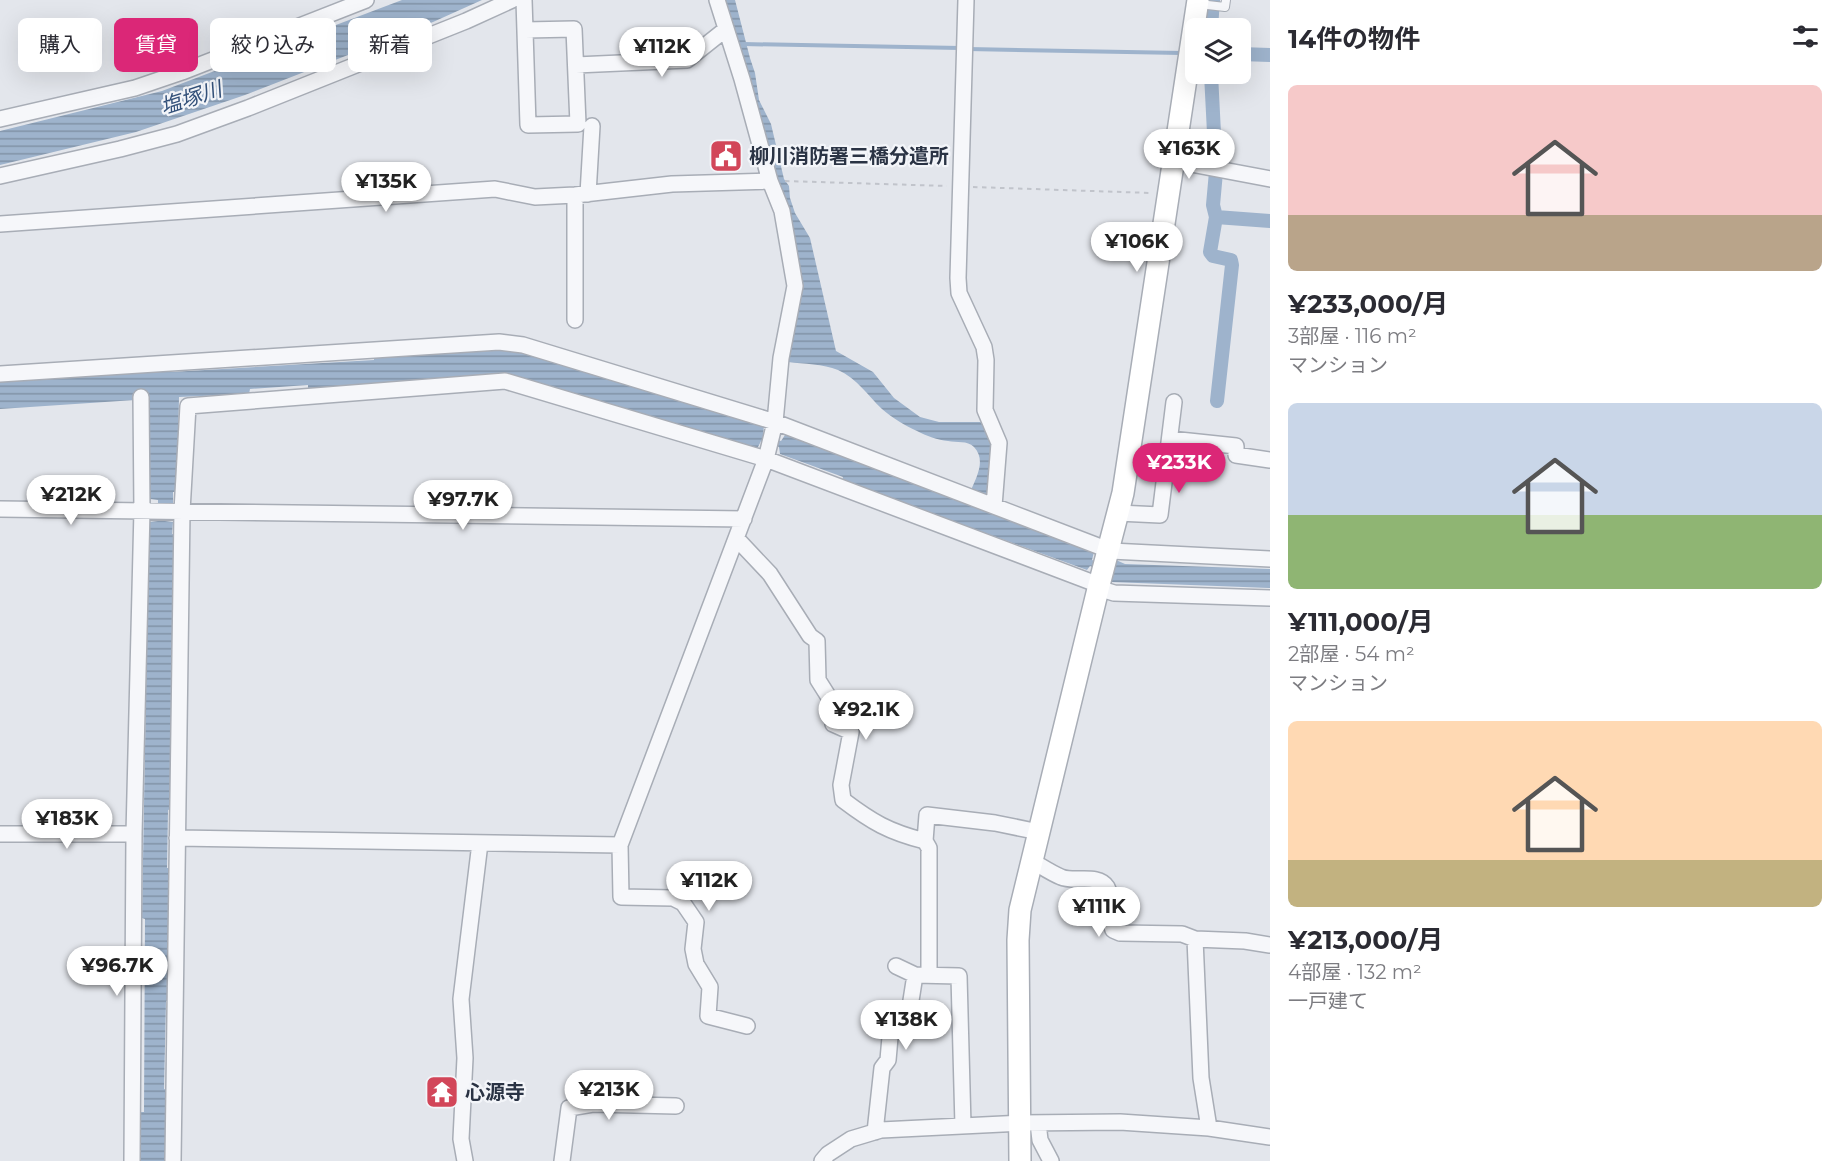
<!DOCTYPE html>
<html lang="ja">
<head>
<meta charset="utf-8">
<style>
  body { margin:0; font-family:Montserrat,"Noto Sans JP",sans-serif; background:#f7f7f7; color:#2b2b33; height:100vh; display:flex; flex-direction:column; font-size:22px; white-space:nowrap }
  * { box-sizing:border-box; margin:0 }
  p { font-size:20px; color:#7c7c81 }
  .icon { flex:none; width:33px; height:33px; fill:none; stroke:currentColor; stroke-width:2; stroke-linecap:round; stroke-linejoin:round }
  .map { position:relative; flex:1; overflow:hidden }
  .drawer { display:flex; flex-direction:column; background:#fff; width:570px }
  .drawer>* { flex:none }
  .banner { position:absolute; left:18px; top:18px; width:570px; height:54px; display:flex; gap:12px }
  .controls { position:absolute; left:1185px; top:18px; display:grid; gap:12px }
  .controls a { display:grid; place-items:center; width:66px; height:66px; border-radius:9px; background:#fff; box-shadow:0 6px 24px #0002; font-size:30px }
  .price { position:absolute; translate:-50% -51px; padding:0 14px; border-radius:21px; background:#fff; color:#222; font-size:20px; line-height:39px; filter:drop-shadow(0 2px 3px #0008) }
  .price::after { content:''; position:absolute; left:50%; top:36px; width:18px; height:14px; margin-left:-9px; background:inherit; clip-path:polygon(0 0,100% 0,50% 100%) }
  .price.on { background:#db2777; color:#fff }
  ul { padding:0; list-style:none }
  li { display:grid; align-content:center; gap:12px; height:318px; padding:0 18px }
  li span { display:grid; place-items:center; height:186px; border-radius:9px; color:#555 }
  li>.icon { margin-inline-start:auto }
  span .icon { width:108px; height:108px; fill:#fffc; stroke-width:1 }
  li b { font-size:26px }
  h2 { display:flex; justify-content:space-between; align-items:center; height:72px; padding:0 18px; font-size:26px }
  .tag { padding:0 21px; border-radius:9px; background:#fff; box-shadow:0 6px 24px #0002; font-size:21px; line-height:54px }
  .tag.on { background:#db2777; color:#fff }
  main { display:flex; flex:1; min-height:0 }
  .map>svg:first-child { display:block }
  .water { fill:url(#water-rules) }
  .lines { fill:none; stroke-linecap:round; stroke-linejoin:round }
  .stream { stroke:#9eb3cc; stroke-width:4 }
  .canal { stroke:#9eb3cc; stroke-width:14 }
  .building { fill:url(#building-cross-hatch) }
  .lane-casing { stroke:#a8adb6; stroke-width:10 }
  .street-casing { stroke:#a8adb6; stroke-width:18 }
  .secondary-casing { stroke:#a8adb6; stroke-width:24 }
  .path { stroke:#c1c4cb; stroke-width:2; stroke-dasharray:4.5 4.5; stroke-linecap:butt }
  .lane { stroke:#f6f7fa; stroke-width:8 }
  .street { stroke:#f6f7fa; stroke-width:15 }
  .secondary { stroke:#fff; stroke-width:21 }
  .labels { text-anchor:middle; stroke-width:4.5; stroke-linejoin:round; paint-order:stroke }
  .poi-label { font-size:20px; font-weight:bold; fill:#2a3344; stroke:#f3f5f9; text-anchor:start }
  .water-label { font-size:21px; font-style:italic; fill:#33517a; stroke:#f3f5f9 }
</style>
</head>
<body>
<main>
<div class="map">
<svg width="1270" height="1161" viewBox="0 0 1270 1161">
  <defs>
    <pattern id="water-rules" width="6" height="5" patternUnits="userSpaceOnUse" patternTransform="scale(1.5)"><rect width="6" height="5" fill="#9eb3cc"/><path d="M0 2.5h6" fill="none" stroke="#8192a7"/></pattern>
    <pattern id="building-cross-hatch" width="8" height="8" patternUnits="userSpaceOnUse" patternTransform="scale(1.5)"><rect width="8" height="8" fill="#babfc9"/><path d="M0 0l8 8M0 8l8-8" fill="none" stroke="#979ca5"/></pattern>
  </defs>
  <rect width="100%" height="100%" fill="#e3e6ec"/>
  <path class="water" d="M402,0h80l-49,22 -188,73 -109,37 -136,33v-34l162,-40z
    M723,0h12l15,58 5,15 4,27 12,24 13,55 5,7 1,12 5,15 15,25 26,113 37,21 21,26 26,19 19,5h41l6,2 5,6 2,60 -8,6 -14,-6c6,-14 15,-30 3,-43 -7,-7 -17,-4 -26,-6 -10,-1 -22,-5 -31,-10 -11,-5 -25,-13 -35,-22 -14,-13 -25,-31 -44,-39 -15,-6 -34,-6 -50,-8l13,-76 -24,-95z
    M500,347l16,3 248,75 -1,11 18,5 4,-6h6l303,117 -2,8 22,8 2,-8 9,4 145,5v19l-159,-6v-7l-21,-9 -3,4 -245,-89 1,-4 -63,-23 -1,-7 -18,-6 -3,6 -4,1 -194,-59 -2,4 -52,-17 -198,15v-6l-58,4 -1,5 -70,3 -2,95h-4v13h-8v16l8,1 -1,12h4l-5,275 -3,1 -1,58h5l-3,133h-3l-2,88 4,1 -2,71h-27v-49h5l1,-193 -3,-1 7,-396 9,-1v-21l-8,-1v-7l-2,-2 2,-91 -150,10v-28l171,-12v3l203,-12v-4z"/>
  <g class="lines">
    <path class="stream" d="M743,44l217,4
      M968,49l214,4"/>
    <path class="canal" d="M1211,28l2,-28
      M1240,54l30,1
      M1211,74l5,98 -3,33 3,12 -6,35 3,4 18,4 1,5 -15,136
      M1216,217l54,4"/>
  </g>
  <path class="building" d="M437,1086h11v14l-12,-1z"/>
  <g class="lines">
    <g class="lane-casing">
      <path id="lane" d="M1199,4l26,3 1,-7"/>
    </g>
    <g class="street-casing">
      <path id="street" d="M524,0l4,125 50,-1 -4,-95 -49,1
        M966,0l-8,278 1,15 25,54 2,13 -1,50 14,33 -5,63
        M576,65l111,-5 39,-31
        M0,119l135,-31 47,-16 184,-72
        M1175,161l95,18
        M0,176l120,-27 57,-15 71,-26 218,-87 46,-21
        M588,194l4,-68
        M575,195v125
        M0,224l495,-35 40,8 40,-2 97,-11 98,-3
        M0,374l499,-32 24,3 252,77 336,129 159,8
        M1170,439l66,7v9l34,5
        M0,509l744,10
        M1118,513l42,2 14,-113
        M737,539l33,35 40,62 7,5 1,39 12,19 3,25 18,8 -10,53 2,15c29,22 46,32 82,41l2,-26 68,8 44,9
        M1098,588l16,5 156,5
        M0,834h134
        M177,838l443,7 146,-386 9,-37 6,-64 14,-72 -13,-75 -12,-30 -28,-102 -25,-79
        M925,841l4,7v127
        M620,845l1,52 52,1 10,5 13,19 -3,27 3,15 14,23 -2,29 39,10
        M1032,861c9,5 19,12 29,16 13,6 37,-4 46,10 7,12 1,30 6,43l7,3 62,1 13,5 50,2 25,4
        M1195,939l6,139 8,50
        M896,966l19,9 44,1 4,150
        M1038,1123l2,17 11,21
        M875,1132l7,-64 6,-8 3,-34h16l8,-51
        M132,1161l2,-327 8,-324 -1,-113
        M173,1161l9,-650 6,-105 317,-25 261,78 333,126
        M465,1161l-4,-22 4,-81 -4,-59 19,-156
        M562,1161l7,-53 24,-4 83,2
        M822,1161l6,-7 23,-15 30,-9 140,-7 99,-1 89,6 61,9"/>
    </g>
    <g class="secondary-casing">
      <path id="secondary" d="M1020,1161l-2,-221 2,-30 79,-325 24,-92 75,-493"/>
    </g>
    <path class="path" d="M785,181l162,5
      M973,187l178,6
      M427,1101l23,4"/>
    <use href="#lane" class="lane"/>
    <use href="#street" class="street"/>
    <use href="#secondary" class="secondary"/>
  </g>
  <defs>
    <g id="civic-square" transform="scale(1.725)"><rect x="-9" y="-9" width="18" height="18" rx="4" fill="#d24659" stroke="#f3f5f9"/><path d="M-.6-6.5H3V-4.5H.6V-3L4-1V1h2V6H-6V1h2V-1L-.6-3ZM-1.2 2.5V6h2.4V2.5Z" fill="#fff"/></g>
    <g id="temple-square" transform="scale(1.725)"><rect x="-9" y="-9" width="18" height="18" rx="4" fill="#d24659" stroke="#f3f5f9"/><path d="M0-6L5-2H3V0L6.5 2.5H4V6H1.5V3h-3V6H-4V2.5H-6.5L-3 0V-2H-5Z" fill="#fff"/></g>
  </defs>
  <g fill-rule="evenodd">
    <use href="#civic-square" x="726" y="156"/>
    <use href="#temple-square" x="442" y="1092"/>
  </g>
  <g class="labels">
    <g class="poi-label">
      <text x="749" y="163">柳川消防署三橋分遣所</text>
      <text x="465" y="1099">心源寺</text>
    </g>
    <g class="water-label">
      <text transform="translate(191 98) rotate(-18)" y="7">塩塚川</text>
    </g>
  </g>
</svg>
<div class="controls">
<a><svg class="icon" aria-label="layers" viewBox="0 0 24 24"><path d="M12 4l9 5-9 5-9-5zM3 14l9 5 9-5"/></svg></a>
</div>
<b class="price" style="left:662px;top:78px">¥112K</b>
<b class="price" style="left:1189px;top:180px">¥163K</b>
<b class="price" style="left:386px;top:213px">¥135K</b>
<b class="price" style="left:1137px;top:273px">¥106K</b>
<b class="price on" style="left:1179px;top:494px">¥233K</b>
<b class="price" style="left:71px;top:526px">¥212K</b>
<b class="price" style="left:463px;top:531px">¥97.7K</b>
<b class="price" style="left:866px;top:741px">¥92.1K</b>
<b class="price" style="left:67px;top:850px">¥183K</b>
<b class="price" style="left:709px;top:912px">¥112K</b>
<b class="price" style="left:1099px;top:938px">¥111K</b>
<b class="price" style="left:117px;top:997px">¥96.7K</b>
<b class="price" style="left:906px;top:1051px">¥138K</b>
<b class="price" style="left:609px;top:1121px">¥213K</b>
<div class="banner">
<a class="tag">購入</a>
<a class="tag on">賃貸</a>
<a class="tag">絞り込み</a>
<a class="tag">新着</a>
</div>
</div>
<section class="drawer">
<h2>14件の物件<svg class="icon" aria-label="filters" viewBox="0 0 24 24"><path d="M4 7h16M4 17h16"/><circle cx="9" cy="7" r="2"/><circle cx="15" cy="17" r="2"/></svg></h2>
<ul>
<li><span style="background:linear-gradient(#f6c9c9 70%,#b9a48a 0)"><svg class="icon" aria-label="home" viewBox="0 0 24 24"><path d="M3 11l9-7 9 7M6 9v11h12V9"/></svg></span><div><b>¥233,000/月</b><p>3部屋 · 116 m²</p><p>マンション</p></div></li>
<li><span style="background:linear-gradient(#c9d6e8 60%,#8fb573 0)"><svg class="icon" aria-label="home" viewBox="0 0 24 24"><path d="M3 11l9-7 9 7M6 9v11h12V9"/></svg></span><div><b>¥111,000/月</b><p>2部屋 · 54 m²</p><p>マンション</p></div></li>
<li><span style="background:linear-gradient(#ffd9b3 75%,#c2b280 0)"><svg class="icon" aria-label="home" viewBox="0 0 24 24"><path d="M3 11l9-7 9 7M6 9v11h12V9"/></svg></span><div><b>¥213,000/月</b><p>4部屋 · 132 m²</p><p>一戸建て</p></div></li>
</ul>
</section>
</main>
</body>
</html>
